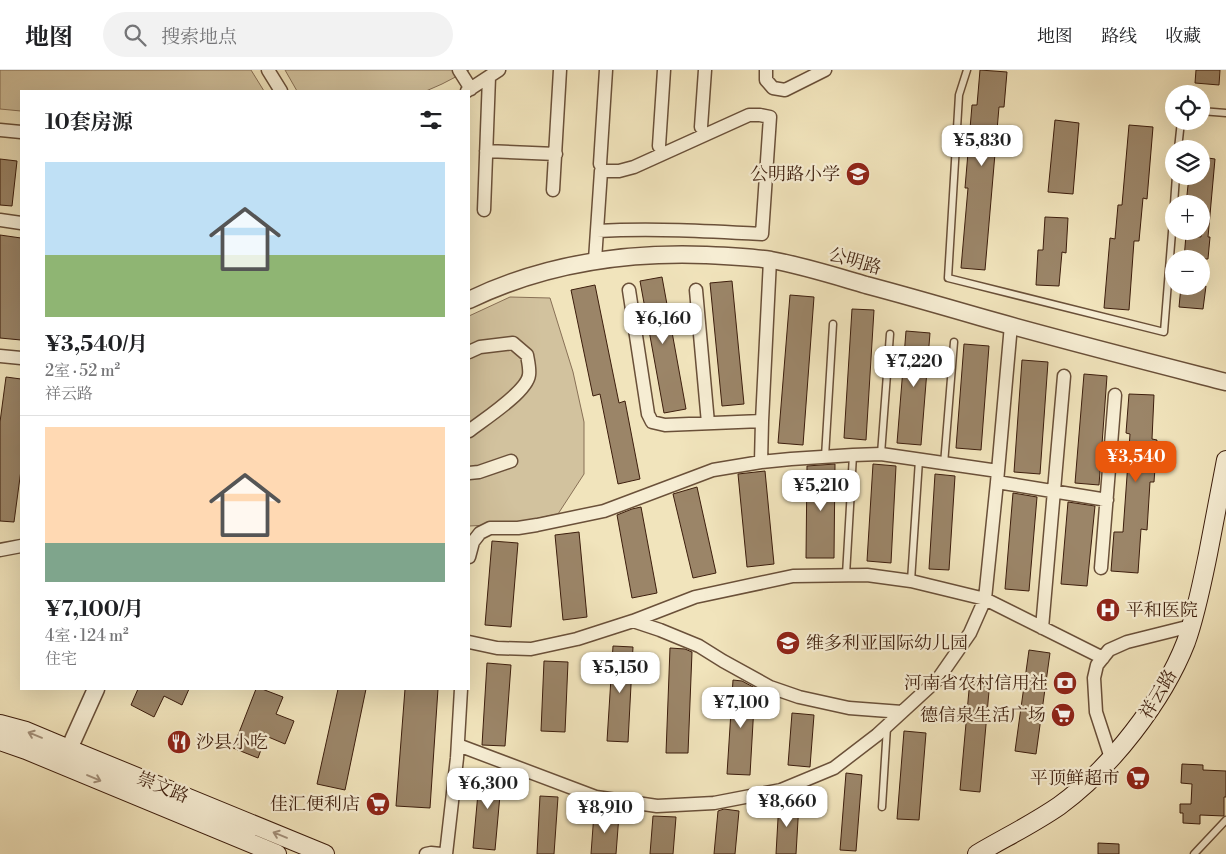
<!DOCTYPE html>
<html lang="zh">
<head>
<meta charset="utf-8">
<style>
  body { margin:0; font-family:"Libre Bodoni","Noto Serif SC",serif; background:#f2f2f2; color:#202124; height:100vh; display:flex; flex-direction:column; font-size:19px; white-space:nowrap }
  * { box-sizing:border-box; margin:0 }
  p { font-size:16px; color:#757577 }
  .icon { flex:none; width:28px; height:28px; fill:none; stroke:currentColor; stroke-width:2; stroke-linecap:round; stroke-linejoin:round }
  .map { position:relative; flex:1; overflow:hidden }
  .details { position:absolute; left:20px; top:20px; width:450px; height:600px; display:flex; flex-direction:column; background:#fff; border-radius:0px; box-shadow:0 5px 20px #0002 }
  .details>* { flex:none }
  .controls { position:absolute; left:1165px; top:15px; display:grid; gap:10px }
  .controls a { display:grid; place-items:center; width:45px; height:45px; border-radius:50%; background:#fff; box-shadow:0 5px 20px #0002; font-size:25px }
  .price { position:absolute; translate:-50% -42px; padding:0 11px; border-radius:10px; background:#fff; color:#222; font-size:16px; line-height:32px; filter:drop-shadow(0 1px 2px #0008) }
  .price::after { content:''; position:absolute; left:50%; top:30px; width:15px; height:11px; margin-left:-8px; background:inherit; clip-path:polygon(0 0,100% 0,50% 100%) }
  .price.active { background:#ea580c; color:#fff }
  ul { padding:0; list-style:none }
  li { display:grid; align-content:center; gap:10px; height:265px; padding:0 25px }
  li+li { border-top:1px solid #e0e0e0 }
  li span { display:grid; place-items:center; height:155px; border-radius:0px; color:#555 }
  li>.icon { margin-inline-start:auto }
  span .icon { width:90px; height:90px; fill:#fffc; stroke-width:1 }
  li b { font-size:21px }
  h2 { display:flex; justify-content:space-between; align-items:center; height:60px; padding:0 25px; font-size:21px }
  header { display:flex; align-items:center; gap:30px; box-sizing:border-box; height:70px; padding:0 25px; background:#fff; border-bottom:1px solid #e0e0e0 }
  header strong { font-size:24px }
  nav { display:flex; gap:28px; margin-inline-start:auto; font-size:18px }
  .search { width:350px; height:45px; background:#f2f2f2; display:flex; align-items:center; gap:12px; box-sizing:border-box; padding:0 18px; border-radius:28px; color:#757577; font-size:19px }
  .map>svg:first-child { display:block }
  .green { fill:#d2c29e; stroke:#887056 }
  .building { fill:#9b8568; stroke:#3d1e0d }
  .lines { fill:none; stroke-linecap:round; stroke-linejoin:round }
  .service-casing { stroke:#6a5039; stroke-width:9 }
  .minor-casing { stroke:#6a5039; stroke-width:15 }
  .tertiary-casing { stroke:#6a5039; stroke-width:19 }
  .secondary-casing { stroke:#3d1e0d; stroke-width:20 }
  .service { stroke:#f6edd3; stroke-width:6 }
  .minor { stroke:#f6edd3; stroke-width:12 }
  .tertiary { stroke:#f6edd3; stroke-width:16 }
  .secondary { stroke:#f6edd3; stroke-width:18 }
  .oneway { stroke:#a3907a }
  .labels { text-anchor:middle; stroke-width:4.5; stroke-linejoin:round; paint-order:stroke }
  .poi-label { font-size:18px; fill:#3d1e0d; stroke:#f6edd3; text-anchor:end }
  .street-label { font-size:18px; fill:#3d1e0d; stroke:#f6edd3 }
</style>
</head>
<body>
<header>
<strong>地图</strong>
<div class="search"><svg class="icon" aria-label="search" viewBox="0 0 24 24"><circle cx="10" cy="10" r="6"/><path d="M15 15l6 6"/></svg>搜索地点</div>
<nav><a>地图</a><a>路线</a><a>收藏</a></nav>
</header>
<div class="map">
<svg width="1226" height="784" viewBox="0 0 1226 784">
  <rect width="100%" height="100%" fill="#f1e4bc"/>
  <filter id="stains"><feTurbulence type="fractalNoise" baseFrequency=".004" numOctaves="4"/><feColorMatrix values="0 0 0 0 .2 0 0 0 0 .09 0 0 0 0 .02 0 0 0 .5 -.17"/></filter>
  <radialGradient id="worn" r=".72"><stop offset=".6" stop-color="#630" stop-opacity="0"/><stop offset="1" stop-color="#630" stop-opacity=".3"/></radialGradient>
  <path class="green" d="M0,0h251l13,21h-243v20l-21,-2z
    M285,0h184l-27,14 -16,7h-129z
    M510,227l40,1 23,74 11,50v52l-26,40 -48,10 -41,2v-210z"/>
  <path class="building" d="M980,0l27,2 -3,35h-5l-14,163 -24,-2 7,-80h-3l7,-83h5z
    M1196,0h24l-1,15 -24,-2z
    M1055,50l24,3 -6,71 -25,-2z
    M1129,55l24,2 -6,72 -4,-1 -4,43h-5l-5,69 -25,-2 6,-70 5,1 3,-34h4z
    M1201,87l14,2 -7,78h2l-2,22h-24l2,-24 15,2v-33h-15l3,-28h12z
    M0,89l17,2 -5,45 -12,-1z
    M1045,147l23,1 -2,35 -4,-1 -3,34 -23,-1 2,-35h5z
    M0,165l21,3v102l-21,-2z
    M662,207l24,132 -22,4 -24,-132z
    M732,211l12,123 -22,2 -12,-123z
    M595,215l24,118 6,-2 15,78 -22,5 -18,-90 -7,2 -22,-106z
    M1181,216h25l-3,23 -24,-2z
    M790,225l24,2 -11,148 -25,-2z
    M852,239l22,1 -8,130 -22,-2z
    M906,261l24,2 -9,112 -24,-2z
    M964,274l25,2 -8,104 -25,-2z
    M1022,290l26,2 -8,112 -26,-2z
    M1084,304l23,2 -8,109 -24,-2z
    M6,307l15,2v91l-7,52 -14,-1v-99z
    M1129,324l25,1 -2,44 5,1 -3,42h-4l-3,48 -6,-1 -3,44 -27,-2 3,-39h9l7,-98 -4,-1z
    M835,394l-1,94h-28l1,-92z
    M873,394l23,2 -5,97 -24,-2z
    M765,401l9,93 -27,3 -9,-93z
    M935,404l20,2 -6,94 -20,-1z
    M697,417l19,86 -23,5 -20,-84z
    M1013,423l24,4 -8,94 -24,-2z
    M1068,432l27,4 -8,80 -26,-2z
    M641,437l16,86 -25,5 -15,-83 15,-6z
    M579,462l8,85 -24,3 -8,-85z
    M492,471l26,2 -7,84 -26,-2z
    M613,576l20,1 -5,95 -21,-1z
    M670,578l15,1 7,3 -4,101h-22z
    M1029,580l21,3 -14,101 -21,-3z
    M544,591l24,1 -3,70 -24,-1z
    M487,593l24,2 -6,81 -23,-1z
    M970,609l20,1 -10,112 -20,-2z
    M733,610l9,1 13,7 -5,87 -23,-1z
    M138,619h51l-7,16 -18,-9 -10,21 -23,-12z
    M256,619h6l21,8 -7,17 18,7 -9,23 -19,-8 -8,22 -25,-10z
    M338,619h28l-21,101 -28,-6z
    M405,619h33l-8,119 -34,-2z
    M792,643l22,2 -4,52 -22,-2z
    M904,661l22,2 -7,87 -22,-1z
    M1182,694l21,1v5l23,1v26h-2v19l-24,-1v9l-17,-1v-10h-3v-9h11l1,-20 -11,-1z
    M480,701l22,2 -7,77 -22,-2z
    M846,703l16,2 -6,76 -16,-1z
    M540,726l18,1 -4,57h-17z
    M779,731l20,2 -3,51h-20z
    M724,739l15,2 -4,43h-21l4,-43z
    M594,743l25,2 -3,39h-25z
    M653,746l23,1 -3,37h-23z
    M1098,773l21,1v10h-21z"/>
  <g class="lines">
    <g class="service-casing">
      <path id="service" d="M967,0l-8,25 -11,183 216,54 10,-125
        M1201,41l25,2
        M1178,79l3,-28
        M1174,134l2,-28
        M881,384l9,-120
        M825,387l8,-133
        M944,394l10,-122
        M846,505l7,-120
        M911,511l8,-121
        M882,737l5,-80
        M1194,784l32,-34"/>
    </g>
    <g class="minor-casing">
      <path id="minor" d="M268,0l13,21
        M459,0l12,19
        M766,0v10l7,8 12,2 40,-20
        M467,21l32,-21
        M701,57l4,-57
        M0,60l21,2
        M659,76l5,-76
        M486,81l70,3
        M600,94l6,-94
        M553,120l7,-120
        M484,140l5,-133
        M0,150l21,3
        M595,190l6,-89h18l15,-4 115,-52h11l10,2 -8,117c-55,-3 -110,-6 -165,-3
        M629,220l19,124 4,8 13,3 97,-4
        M696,220l12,133
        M469,282l11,-5 33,-4 14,12c1,6 3,14 2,20 -2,17 -46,45 -60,56
        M0,286l21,2
        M761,392l1,-41 8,-161
        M469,403l10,-1 32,-11
        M997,412l110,18
        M0,480l21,-4
        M469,487l4,-15 7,-9 10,-5h28l19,-3 67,-14 109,-41 48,-8 30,-3 62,-4 28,-1 117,17
        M1101,498l14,-173
        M633,551l27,9 39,16 24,15 47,26 29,10 50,11 53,4
        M1042,558l22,-252
        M469,572l28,6 34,1 46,-10 56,-18 62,-24 98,-21 74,-1 44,6 74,18 118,59
        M458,675l138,52 61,9 57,-3 67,-13 53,-22 43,-33 61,-56 32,-46 15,-34 12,-117 14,-157
        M1111,688l-15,-46 -2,-34 3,-13 12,-15 18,-8 64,-16
        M426,784l5,-1 10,1
        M446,784l11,-96 4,-69"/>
    </g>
    <g class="tertiary-casing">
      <path id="tertiary" d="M469,230c75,-36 153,-48 236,-45 22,1 45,2 66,5 33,6 64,16 95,25 38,10 76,21 114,32 81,23 164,44 246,65
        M64,690l32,-71"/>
    </g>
    <g class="secondary-casing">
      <path id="secondary" d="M0,654l26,7 43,18 256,105
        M0,671l26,9 251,104
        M977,784c27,-16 56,-30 82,-48 51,-37 104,-105 127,-164 10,-28 16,-59 22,-88 6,-32 12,-63 18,-94"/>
    </g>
    <use href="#service" class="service"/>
    <use href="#minor" class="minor"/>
    <use href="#tertiary" class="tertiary"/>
    <use href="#secondary" class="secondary"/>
  </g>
  <defs><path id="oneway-shaft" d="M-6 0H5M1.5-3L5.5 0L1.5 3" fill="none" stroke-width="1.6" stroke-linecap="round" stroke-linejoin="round" transform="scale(1.25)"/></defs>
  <g class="oneway">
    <use href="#oneway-shaft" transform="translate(35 665) rotate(-158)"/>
    <use href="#oneway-shaft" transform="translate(94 708) rotate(23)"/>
    <use href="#oneway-shaft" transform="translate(280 765) rotate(-158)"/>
  </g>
  <defs>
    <g id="school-disc" transform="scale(1.25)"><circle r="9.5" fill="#8f2418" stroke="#f6edd3"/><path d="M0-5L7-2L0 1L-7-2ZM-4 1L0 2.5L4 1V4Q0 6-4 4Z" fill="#fff"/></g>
    <g id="hospital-disc" transform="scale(1.25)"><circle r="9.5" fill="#8f2418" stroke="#f6edd3"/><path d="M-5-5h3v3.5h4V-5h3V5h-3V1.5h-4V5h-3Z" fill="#fff"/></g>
    <g id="bank-disc" transform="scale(1.25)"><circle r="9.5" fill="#8f2418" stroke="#f6edd3"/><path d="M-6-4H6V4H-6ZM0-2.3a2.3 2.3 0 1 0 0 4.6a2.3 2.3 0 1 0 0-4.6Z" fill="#fff"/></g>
    <g id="supermarket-disc" transform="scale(1.25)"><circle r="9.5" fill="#8f2418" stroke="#f6edd3"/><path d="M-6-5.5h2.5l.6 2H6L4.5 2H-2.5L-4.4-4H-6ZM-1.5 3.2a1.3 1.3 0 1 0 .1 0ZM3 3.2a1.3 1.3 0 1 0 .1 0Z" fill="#fff"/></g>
    <g id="restaurant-disc" transform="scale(1.25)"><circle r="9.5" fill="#8f2418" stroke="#f6edd3"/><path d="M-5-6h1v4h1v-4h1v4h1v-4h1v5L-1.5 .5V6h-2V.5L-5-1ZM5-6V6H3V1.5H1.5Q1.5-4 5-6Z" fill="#fff"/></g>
  </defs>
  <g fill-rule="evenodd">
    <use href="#school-disc" x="858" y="104"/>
    <use href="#hospital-disc" x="1108" y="540"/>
    <use href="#school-disc" x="788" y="573"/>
    <use href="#bank-disc" x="1065" y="613"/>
    <use href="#supermarket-disc" x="1063" y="645"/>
    <use href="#restaurant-disc" x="179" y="672"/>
    <use href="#supermarket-disc" x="1138" y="708"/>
    <use href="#supermarket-disc" x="378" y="734"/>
  </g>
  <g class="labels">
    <g class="poi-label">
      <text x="840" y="110">公明路小学</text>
      <text x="1126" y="546" text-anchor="start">平和医院</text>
      <text x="806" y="579" text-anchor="start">维多利亚国际幼儿园</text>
      <text x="1048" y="619">河南省农村信用社</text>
      <text x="1046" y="651">德信泉生活广场</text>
      <text x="196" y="678" text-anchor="start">沙县小吃</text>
      <text x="1120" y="714">平顶鲜超市</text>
      <text x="360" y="740">佳汇便利店</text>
    </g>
    <g class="street-label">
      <text transform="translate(855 191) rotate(16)" y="6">公明路</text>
      <text transform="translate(1158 624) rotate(-59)" y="6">祥云路</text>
      <text transform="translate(163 717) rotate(22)" y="6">崇文路</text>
    </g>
  </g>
  <rect width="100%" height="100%" filter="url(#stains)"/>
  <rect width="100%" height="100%" fill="url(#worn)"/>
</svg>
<div class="controls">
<a><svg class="icon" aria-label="locate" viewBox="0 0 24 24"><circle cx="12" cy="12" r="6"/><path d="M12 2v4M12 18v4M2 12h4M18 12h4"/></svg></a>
<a><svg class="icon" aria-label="layers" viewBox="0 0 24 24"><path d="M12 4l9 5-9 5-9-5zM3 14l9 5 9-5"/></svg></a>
<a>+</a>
<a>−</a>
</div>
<b class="price" style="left:982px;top:97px">¥5,830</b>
<b class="price" style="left:663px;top:275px">¥6,160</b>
<b class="price" style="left:914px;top:318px">¥7,220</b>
<b class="price active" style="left:1136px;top:413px">¥3,540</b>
<b class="price" style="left:821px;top:442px">¥5,210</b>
<b class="price" style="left:620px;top:624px">¥5,150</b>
<b class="price" style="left:741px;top:659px">¥7,100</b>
<b class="price" style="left:488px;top:740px">¥6,300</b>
<b class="price" style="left:787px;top:758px">¥8,660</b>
<b class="price" style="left:605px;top:764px">¥8,910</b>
<section class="details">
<h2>10套房源<svg class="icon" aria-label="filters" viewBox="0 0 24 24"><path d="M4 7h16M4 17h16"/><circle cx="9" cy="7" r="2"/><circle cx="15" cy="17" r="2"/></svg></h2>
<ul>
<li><span style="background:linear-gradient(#bfe0f5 60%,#8fb573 0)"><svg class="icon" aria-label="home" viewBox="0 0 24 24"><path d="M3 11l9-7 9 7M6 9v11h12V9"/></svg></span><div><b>¥3,540/月</b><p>2室 · 52 m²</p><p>祥云路</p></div></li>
<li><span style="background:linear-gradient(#ffd9b3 75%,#7fa58c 0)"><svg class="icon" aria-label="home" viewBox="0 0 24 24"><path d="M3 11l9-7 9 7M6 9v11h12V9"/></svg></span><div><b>¥7,100/月</b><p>4室 · 124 m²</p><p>住宅</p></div></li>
</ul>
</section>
</div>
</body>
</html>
